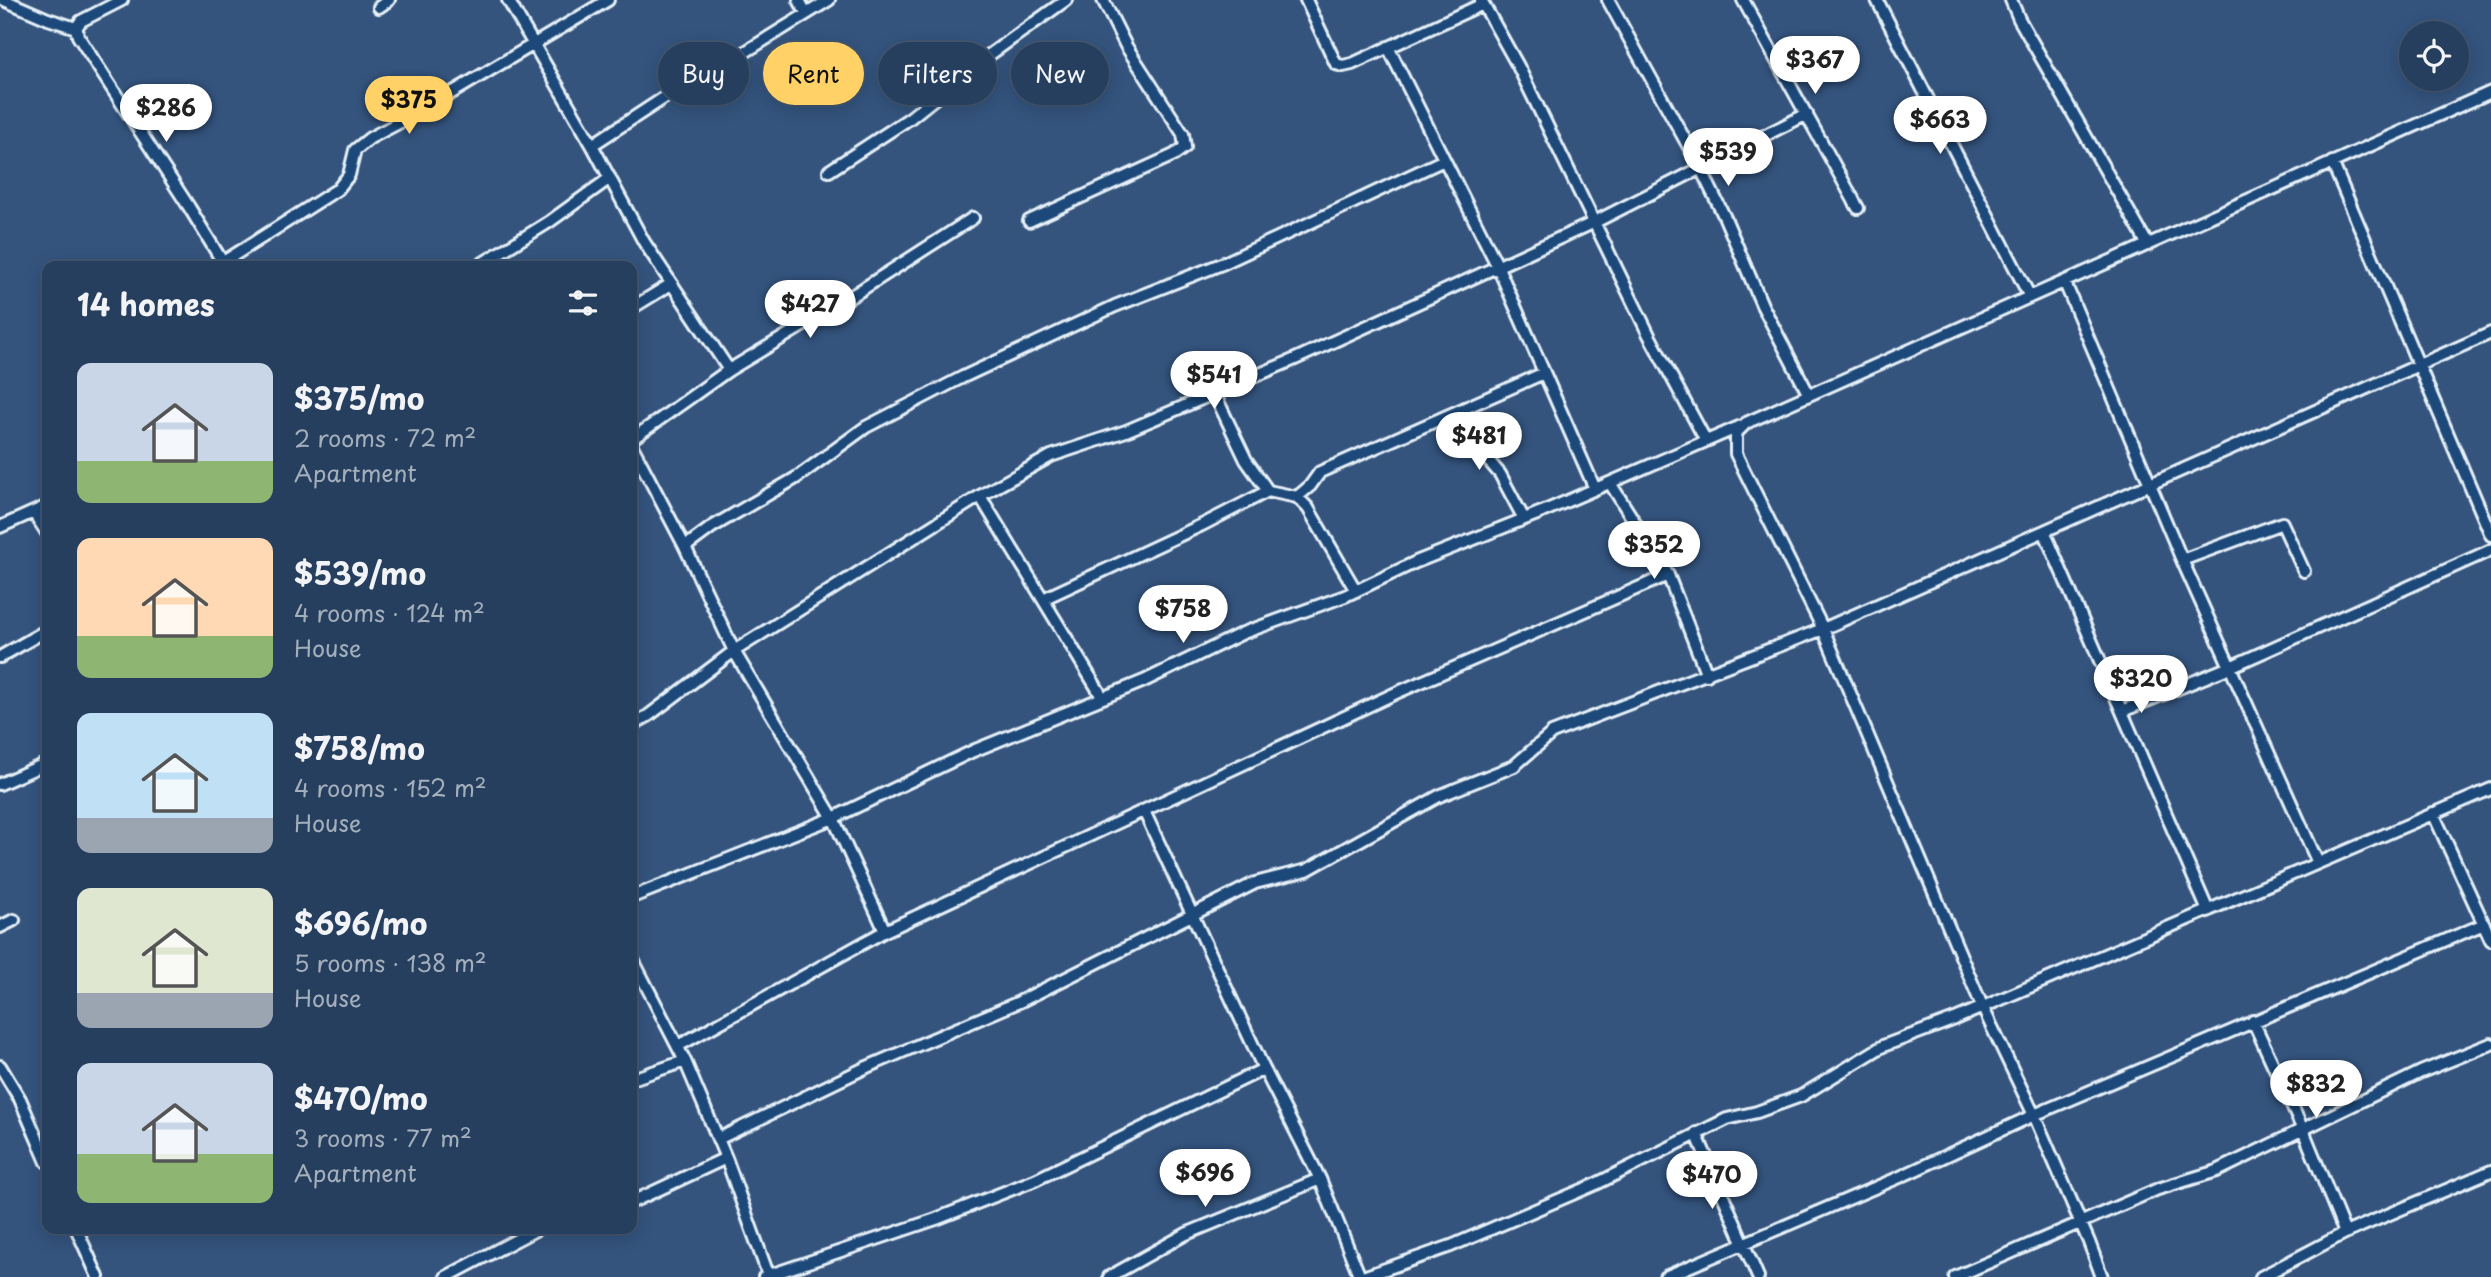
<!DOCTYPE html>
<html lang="en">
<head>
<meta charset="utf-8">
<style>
  body { margin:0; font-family:"Playpen Sans",sans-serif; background:#2f4664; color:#f1f3f6; height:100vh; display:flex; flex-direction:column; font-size:26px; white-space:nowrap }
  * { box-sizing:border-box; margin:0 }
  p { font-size:23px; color:#a4afbc }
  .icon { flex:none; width:38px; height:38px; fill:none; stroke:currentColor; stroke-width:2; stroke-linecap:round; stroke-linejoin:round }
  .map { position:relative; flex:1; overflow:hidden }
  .side { position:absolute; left:42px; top:261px; width:595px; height:973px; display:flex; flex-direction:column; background:#273f5e; border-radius:14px; box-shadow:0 4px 18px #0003,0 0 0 2px #435873 }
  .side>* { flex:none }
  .hud { position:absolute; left:658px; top:42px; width:665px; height:63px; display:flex; gap:14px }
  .controls { position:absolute; left:2399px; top:21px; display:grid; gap:14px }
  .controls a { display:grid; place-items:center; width:70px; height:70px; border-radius:50%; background:#273f5e; box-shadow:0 4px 18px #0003,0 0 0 2px #435873; font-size:35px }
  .price { position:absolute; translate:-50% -60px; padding:0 16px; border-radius:24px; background:#fff; color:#222; font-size:23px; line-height:46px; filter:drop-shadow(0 2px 4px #0008) }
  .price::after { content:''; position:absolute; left:50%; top:42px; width:21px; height:16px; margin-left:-10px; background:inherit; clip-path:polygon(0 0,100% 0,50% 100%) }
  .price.current { background:#ffd166; color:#111 }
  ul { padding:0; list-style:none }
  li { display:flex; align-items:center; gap:21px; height:175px; padding:0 35px }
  li span { display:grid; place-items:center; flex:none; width:196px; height:140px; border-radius:14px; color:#555 }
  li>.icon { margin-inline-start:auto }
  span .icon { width:84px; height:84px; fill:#fffc; stroke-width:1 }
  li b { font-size:30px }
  h2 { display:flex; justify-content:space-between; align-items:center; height:84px; padding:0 35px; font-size:30px }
  .pill { padding:0 24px; border-radius:32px; background:#273f5e; box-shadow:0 4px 18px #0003,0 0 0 2px #435873; font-size:24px; line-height:63px }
  .pill.current { background:#ffd166; color:#111 }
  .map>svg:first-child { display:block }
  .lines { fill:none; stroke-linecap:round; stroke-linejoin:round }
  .street-casing { stroke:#e8f1f8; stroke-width:16 }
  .street { stroke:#1f4a7a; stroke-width:10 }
</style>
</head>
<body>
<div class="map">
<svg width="2491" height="1277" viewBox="0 0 2491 1277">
  <rect width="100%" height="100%" fill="#34547e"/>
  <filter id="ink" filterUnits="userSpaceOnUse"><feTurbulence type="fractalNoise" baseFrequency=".0143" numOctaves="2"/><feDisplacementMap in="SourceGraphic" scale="14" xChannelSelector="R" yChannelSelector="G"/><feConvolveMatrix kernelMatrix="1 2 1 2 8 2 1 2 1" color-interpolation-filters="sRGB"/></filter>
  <g filter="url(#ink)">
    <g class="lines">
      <g class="street-casing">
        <path id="street" d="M4,0l44,19 28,9
          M122,0l-41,21 -5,7 2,8 111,171 36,59
          M508,0l84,145 52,97 85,128
          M799,0l7,13
          M1306,0l30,64 7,2 9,-2 131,-60
          M1481,0l37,66 131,269 57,106
          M1608,0l93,169 24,49 37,87 47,90
          M1743,0l115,208
          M1877,0l153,297
          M2011,0l8,19 129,226
          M379,7l10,-7
          M1388,47l109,218 98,224
          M592,145l107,-70 46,-23 84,-52
          M2332,162l159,373
          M829,171l81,-53 75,-60 81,-58
          M1029,221l145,-66 11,-8 -2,-13 -57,-88 -23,-46
          M217,266l121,-77 11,-14 6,-25 15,-12 53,-28 185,-110
          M478,266l71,-44 61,-44
          M2065,283l117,277 136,303
          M632,308l39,-24
          M1214,393l32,67 22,31 29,6 11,11 48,83
          M1449,415l51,59 24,45
          M632,439l97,-69 115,-69 129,-83
          M632,446l53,101 49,104 99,167 52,113
          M1610,483l58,92 39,100
          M980,496l123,202
          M1297,497l13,-11 10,-14 224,-99
          M34,513l13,20
          M0,527l47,-21
          M2044,531l164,380
          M685,547l27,-20 84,-49 70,-51 97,-50 152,-71 109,-43 220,-103
          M2182,560l100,-37 22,48
          M1043,599l159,-74 66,-34
          M0,657l47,-27
          M2122,711l108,-44 261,-117
          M632,725l16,-9 86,-65 246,-155 71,-40 75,-25 167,-71 302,-138 212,-108
          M0,784l47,-21
          M1144,811l120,258 56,110 40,98
          M2433,813l58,127
          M632,897l201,-79 140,-67 171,-70 99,-48 102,-37 71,-34 126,-50 199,-86
          M0,927l14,-7
          M632,958l53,103 41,97 43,119
          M2253,1021l50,109 42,103
          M678,1046l207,-115 511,-238 272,-118
          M0,1066l20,33 27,63
          M632,1079l53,-18
          M1696,1133l62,144
          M718,1139l149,-72 152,-65 236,-119 52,-13 132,-74 75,-30 38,-33 271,-104 668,-296
          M632,1202l94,-44
          M76,1228l22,49
          M446,1277l93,-49
          M764,1277l172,-58 99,-39 229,-111
          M1109,1277l77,-43 134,-55
          M1363,1277l88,-31 145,-62 131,-65 30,-7 44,-16 82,-50 72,-27 536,-230
          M1665,1277l235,-100 134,-62 450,-191
          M1955,1277l203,-88 59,-18 204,-99 70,-28
          M2102,1277l-13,-35 -55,-127 -52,-109 -159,-377 -87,-175v-21l10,-10 745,-331
          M2261,1277l84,-44 146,-62"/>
      </g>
      <use href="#street" class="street"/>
    </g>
  </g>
</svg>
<div class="controls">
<a><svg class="icon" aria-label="locate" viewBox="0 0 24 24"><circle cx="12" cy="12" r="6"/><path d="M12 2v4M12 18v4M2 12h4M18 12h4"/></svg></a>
</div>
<b class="price" style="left:1815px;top:96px">$367</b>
<b class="price current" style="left:409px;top:136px">$375</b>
<b class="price" style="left:166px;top:144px">$286</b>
<b class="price" style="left:1940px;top:156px">$663</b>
<b class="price" style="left:1728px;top:188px">$539</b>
<b class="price" style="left:810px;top:340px">$427</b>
<b class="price" style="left:1214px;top:411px">$541</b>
<b class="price" style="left:1479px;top:472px">$481</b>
<b class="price" style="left:1654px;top:581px">$352</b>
<b class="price" style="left:1183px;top:645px">$758</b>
<b class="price" style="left:2141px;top:715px">$320</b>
<b class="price" style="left:2316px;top:1120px">$832</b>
<b class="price" style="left:1205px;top:1209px">$696</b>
<b class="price" style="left:1712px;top:1211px">$470</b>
<div class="hud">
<a class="pill">Buy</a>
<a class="pill current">Rent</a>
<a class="pill">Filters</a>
<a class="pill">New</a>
</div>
<section class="side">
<h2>14 homes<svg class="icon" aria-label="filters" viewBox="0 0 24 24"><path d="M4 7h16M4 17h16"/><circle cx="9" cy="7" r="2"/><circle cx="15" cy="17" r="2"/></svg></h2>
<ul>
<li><span style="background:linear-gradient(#c9d6e8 70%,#8fb573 0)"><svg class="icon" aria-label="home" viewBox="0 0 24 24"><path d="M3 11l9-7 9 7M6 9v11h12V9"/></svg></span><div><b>$375/mo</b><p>2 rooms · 72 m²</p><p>Apartment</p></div></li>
<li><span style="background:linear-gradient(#ffd9b3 70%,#8fb573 0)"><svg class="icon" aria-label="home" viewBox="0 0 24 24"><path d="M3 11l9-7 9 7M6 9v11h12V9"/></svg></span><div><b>$539/mo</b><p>4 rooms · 124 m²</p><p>House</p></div></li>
<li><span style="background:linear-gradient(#bfe0f5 75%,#9aa5b1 0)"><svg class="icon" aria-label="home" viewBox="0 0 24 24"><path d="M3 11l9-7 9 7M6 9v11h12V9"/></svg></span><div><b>$758/mo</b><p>4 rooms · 152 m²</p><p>House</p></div></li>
<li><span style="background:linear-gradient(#dfe7d0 75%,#9aa5b1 0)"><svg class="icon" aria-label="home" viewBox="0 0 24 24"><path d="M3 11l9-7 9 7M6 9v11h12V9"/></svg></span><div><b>$696/mo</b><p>5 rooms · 138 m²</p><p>House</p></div></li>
<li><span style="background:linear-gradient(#c9d6e8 65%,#8fb573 0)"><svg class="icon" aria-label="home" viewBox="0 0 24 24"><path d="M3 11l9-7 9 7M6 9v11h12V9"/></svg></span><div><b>$470/mo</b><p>3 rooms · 77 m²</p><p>Apartment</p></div></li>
</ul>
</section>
</div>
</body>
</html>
